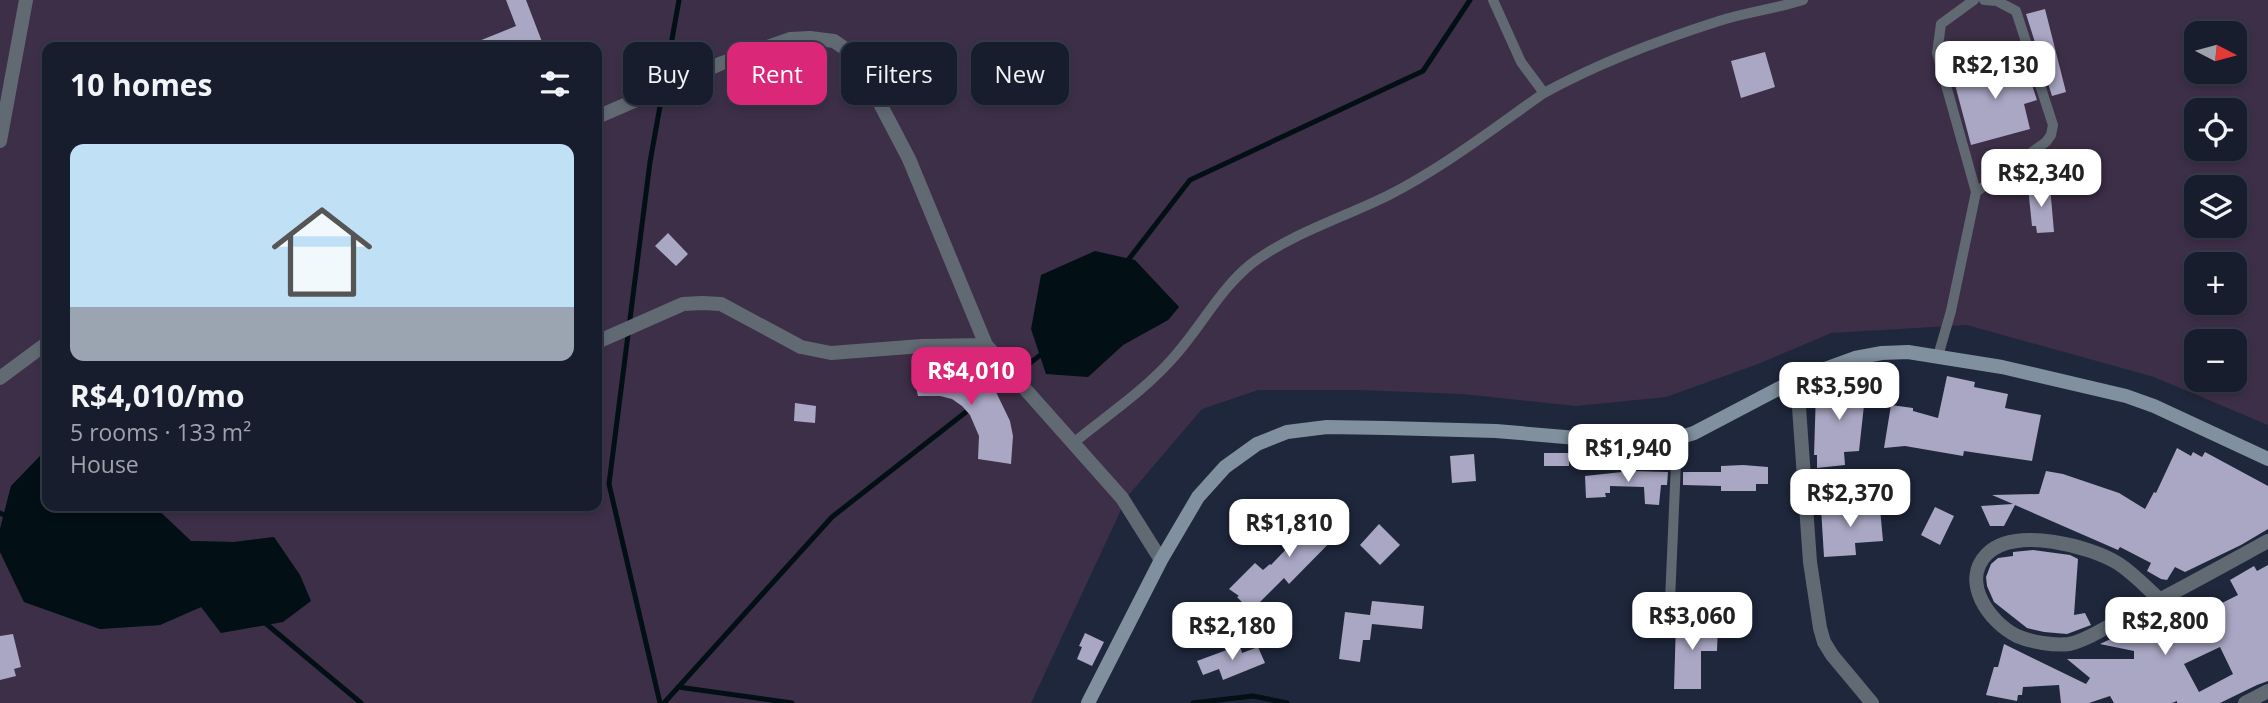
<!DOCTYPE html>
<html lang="en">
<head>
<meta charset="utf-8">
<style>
  body { margin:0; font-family:"Open Sans",sans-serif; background:#202635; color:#f1f3f6; height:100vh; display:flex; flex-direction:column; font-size:26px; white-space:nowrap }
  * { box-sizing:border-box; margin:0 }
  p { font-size:23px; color:#9ea2aa }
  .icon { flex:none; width:38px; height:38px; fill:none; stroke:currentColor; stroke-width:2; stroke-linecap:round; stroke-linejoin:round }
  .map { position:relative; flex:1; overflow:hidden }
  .details { position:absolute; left:42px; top:42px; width:560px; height:469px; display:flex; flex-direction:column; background:#171d2d; border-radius:14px; box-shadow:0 4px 10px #0003,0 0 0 2px #363b49 }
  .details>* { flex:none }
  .banner { position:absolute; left:623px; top:42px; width:665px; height:63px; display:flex; gap:14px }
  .needle { width:46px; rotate:96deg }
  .controls { position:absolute; left:2184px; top:21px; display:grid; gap:14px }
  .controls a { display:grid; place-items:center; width:63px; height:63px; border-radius:14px; background:#171d2d; box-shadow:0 4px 10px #0003,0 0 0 2px #363b49; font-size:35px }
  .price { position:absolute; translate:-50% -60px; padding:0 16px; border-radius:14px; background:#fff; color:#222; font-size:23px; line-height:46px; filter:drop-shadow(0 2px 4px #0008) }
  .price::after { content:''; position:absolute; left:50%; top:42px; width:21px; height:16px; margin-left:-10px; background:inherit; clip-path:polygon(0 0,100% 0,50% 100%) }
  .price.current { background:#db2777; color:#fff }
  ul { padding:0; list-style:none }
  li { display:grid; align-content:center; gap:14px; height:371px; padding:0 28px }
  li span { display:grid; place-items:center; height:217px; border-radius:14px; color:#555 }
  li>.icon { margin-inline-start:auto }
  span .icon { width:126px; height:126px; fill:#fffc; stroke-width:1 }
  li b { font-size:30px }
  h2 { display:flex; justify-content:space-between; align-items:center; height:84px; padding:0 28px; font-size:30px }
  .tag { padding:0 24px; border-radius:14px; background:#171d2d; box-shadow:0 4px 10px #0003,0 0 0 2px #363b49; font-size:24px; line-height:63px }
  .tag.current { background:#db2777; color:#fff }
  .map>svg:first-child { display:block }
  .green { fill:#3d2f48; fill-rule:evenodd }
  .water { fill:#020f15 }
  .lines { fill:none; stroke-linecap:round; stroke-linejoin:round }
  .stream { stroke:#020f15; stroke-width:5 }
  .building { fill:#a9a7c4; fill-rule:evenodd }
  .service { stroke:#616a73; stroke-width:10 }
  .minor { stroke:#616a73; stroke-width:14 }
  .secondary { stroke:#81909e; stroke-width:14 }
</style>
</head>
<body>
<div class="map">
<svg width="2268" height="703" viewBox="0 0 2268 703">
  <rect width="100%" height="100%" fill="#1f273c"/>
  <path class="green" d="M0,0h2268v425l-114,-48 -187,-52 -136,8 -73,31 -92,33 -90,9 -114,-12 -104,-4h-100l-56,19 -75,88 -96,206h-1031v-151l24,50 76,27 60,-4 41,-18 72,-70 -39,5 -43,-1 -37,-35h443v-459h-550v410l-6,-2 -30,31 -11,43zM2196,33h39v39h-39zM2196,110h39v39h-39zM2196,187h39v39h-39zM2196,264h39v39h-39zM1161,289l18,18 -11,13 -45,25 -35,32zM2196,341h39v39h-39z"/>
  <path class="water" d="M1095,251l40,9 44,47 -11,13 -45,25 -35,32 -42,-3 -15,-45 10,-54z
    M41,455l6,2v49h107l37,35 43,1 40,-5 26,38 11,26 -28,21 -62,11 -20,-26 -41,18 -60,4 -76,-27 -24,-50v-23l11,-43z"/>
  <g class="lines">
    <path class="stream" d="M1125,264l65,-84 233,-109 47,-71
      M990,394l53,-41
      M0,513l10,5
      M264,622l97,81
      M678,687l114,16
      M660,703l-51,-219 41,-322 29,-162
      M664,703l168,-186 139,-109
      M1193,703l60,-7 34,7"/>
  </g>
  <path class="building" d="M506,0h20l18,47h-80l52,-21z
    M2045,9l21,83 -14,4 -26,-82z
    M1765,52l10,35 -34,11 -10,-37z
    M2024,61l13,39 -13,4 6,25 -59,16 -18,-68 34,-9 1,3z
    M2030,186h20l4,46 -17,1 -1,-7h-4l-4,-39z
    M668,233l20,21 -12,12 -21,-20z
    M940,364l32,7 24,21 14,29 3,15 -2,28 -33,-5 1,-23 -9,-21 -8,-9 -10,-7 -12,-3h-22l-6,-28z
    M1947,376l28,6 -1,5 34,7 -3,14 36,7 -9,46 -68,-10 -1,5 -58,-10 -21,2 7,-43 22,3v3l25,7z
    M1848,378h19l-8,73 -15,1 1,13 -28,3v-13h-3l2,-63h16l1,-7h14z
    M795,403l21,3 -1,17 -21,-2z
    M2177,448l14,8 2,-4 9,5 3,-5 63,34v43l-27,16 -56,27 -10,-5 -8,13 -6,-1 -14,-8 4,-8 -31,-16 -2,3 -103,-45 -11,21h-14l-9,-20 32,-2 -21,-9 47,-1 7,-23 17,3 56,19 26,16 9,-17 2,1z
    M1544,453h25v13h-25z
    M1474,454l2,27 -24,2 -2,-27z
    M1743,465l25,2v17h-12v7h-35v-5l-38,-1v-13h38v-6z
    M1631,471l37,1 -1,13h-6l-2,20 -14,-1 -1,-17 -34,-1v7h-5l1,4 -20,1 -1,-22z
    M1328,505l20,19 -59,60 -5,-6 -33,33 -14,-14 2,-1 -10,-7 26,-26 8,7 7,-6 1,1z
    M1854,505l26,3 3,33 -28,2 1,12 -32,2 -3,-49z
    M1935,507l19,9 -14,29 -19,-10z
    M1379,524l21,21 -20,20 -20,-20z
    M2033,550l37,5 8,4 -4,56 11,-2 6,12 -24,9 -23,-2 -17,-4 -33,-26 -7,-16 -1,-9 5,-13 7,-6 15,-2v-4z
    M2268,565v116l-11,4 -37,18h-43v-2l-5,2h-58l-4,-7 -21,7h-28l-2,-18 -36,2 -1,8h-4l-1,6 -31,-6 8,-28h4l6,-23 82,40 4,-6 -23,-19h67v-8l-34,-7 49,-23 2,4 29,-14 -2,-4 13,-6 7,14 40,-20 -8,-15 24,-14 3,5zM2220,647l13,27 -34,18 -15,-28z
    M1372,601l52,5 -2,23 -50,-5 -2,16h-7l-3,22 -21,-3 6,-47 25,3z
    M1676,622l42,2 -1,27h-16v38h-27z
    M1085,633l19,9 -12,24 -15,-7 5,-12 -3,-1z
    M13,634l8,33 -7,2 2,7 -16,4v-44z
    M1240,645l2,8 16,-6 7,16 -42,17 -4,-11 -16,6 -6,-14z"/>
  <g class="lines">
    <path class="service" d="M1493,0l28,62 23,31
      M1976,192l70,-50 5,-7 2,-10 -37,-114 -19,-10 -13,-1
      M1938,356l13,-45 25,-119 -39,-139 4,-29 33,-24
      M1072,444c34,-28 72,-53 101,-86 28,-31 46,-68 78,-94 39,-30 94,-47 138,-69 55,-28 105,-67 155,-102 55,-30 115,-53 175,-72 27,-9 56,-12 84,-21
      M1670,601l7,-162"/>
    <path class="minor" d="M597,117l125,-54 68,-24 20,-1 24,3 16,11 14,21 45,86 77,186 136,153 39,62
      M0,141l26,-141
      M597,342l86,-38 19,-1 19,1 80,43 30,6 91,-7 64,-1
      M0,378l47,-35
      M1797,379l13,183 10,66 4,14 8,13 40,48
      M2159,599c-13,-12 -25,-25 -40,-35 -28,-18 -105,-38 -132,-10 -27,27 2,68 30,82 14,6 37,10 52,8 16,-3 30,-13 44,-20 52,-26 104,-55 155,-83
      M2245,703l23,-12"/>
    <path class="secondary" d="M1088,703l73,-143 37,-63 27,-30 32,-23 30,-12 40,-5 60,1 109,3 104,9 65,2 29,-9 103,-54 58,-21 27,-5 26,-1 94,15 124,29 28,10 114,53"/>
  </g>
</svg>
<div class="controls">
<a><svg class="needle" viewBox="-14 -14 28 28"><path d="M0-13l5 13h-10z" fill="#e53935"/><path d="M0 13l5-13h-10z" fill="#9ea2aa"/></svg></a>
<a><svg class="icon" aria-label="locate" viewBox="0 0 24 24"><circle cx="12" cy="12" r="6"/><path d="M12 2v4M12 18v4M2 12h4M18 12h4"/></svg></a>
<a><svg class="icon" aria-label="layers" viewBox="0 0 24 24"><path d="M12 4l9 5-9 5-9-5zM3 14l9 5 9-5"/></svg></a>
<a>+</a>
<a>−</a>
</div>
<b class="price" style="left:1995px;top:101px">R$2,130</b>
<b class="price" style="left:2041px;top:209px">R$2,340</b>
<b class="price current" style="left:971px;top:407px">R$4,010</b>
<b class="price" style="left:1839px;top:422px">R$3,590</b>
<b class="price" style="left:1628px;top:484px">R$1,940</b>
<b class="price" style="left:1850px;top:529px">R$2,370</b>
<b class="price" style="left:1289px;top:559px">R$1,810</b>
<b class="price" style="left:1692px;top:652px">R$3,060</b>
<b class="price" style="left:2165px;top:657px">R$2,800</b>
<b class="price" style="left:1232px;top:662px">R$2,180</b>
<div class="banner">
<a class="tag">Buy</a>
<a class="tag current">Rent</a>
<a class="tag">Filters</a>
<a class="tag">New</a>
</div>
<section class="details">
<h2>10 homes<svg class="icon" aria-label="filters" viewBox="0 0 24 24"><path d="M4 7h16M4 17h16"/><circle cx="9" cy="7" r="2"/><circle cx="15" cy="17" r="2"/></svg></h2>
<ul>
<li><span style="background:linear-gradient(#bfe0f5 75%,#9aa5b1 0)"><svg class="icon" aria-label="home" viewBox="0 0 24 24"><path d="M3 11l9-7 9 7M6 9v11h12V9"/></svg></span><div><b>R$4,010/mo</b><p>5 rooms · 133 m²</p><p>House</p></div></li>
</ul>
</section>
</div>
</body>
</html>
